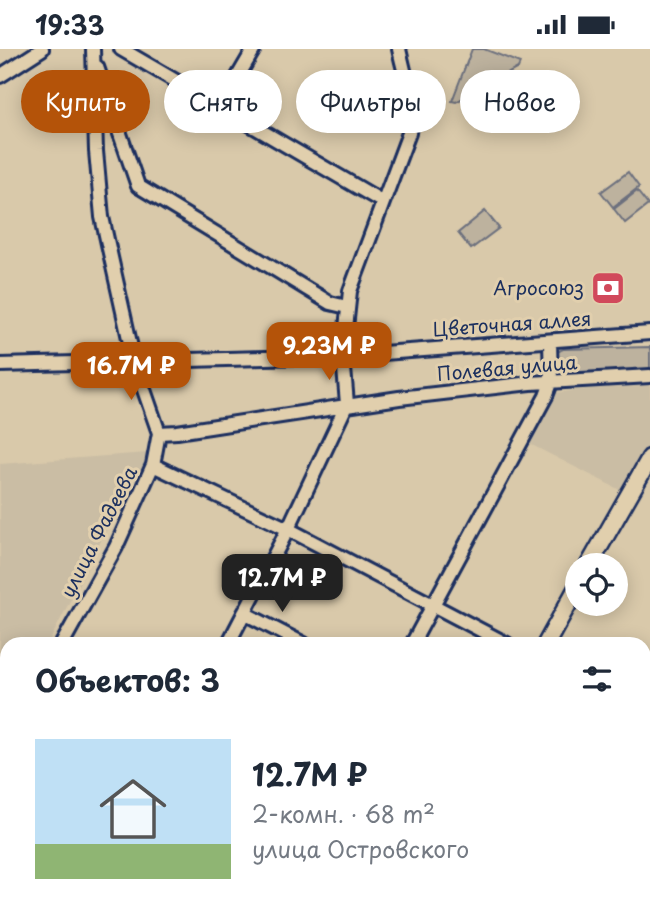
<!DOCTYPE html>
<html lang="ru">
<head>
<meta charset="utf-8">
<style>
  body { margin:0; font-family:"Playpen Sans",sans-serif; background:#f6f6f7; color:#1f2937; height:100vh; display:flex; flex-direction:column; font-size:26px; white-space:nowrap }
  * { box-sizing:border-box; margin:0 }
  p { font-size:23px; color:#747a83 }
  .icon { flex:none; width:38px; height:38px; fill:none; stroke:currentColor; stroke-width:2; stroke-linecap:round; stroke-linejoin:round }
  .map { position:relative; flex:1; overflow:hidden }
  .side { position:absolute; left:0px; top:588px; width:651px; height:273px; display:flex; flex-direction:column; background:#fff; border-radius:21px 21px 0 0; box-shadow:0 4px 18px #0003 }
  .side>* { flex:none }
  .hud { position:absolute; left:21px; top:21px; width:609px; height:63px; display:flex; gap:14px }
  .buttons { position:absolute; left:565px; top:504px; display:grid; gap:14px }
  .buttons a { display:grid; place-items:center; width:63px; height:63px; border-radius:50%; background:#fff; box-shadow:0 4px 18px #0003; font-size:35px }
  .price { position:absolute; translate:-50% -60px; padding:0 16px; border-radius:14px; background:#b45309; color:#fff; font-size:23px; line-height:46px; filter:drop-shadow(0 2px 4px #0008) }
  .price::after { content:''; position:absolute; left:50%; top:42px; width:21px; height:16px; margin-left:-10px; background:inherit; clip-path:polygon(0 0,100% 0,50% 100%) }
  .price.on { background:#222; color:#fff }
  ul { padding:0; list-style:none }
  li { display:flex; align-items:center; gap:21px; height:175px; padding:0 35px }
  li+li { border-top:2px solid #e0e1e3 }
  li span { display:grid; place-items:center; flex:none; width:196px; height:140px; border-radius:0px; color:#555 }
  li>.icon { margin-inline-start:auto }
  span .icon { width:84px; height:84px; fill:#fffc; stroke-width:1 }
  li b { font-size:30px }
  h2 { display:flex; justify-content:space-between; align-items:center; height:84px; padding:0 35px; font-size:30px }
  .chip { padding:0 24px; border-radius:32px; background:#fff; box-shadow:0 4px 18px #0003; font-size:24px; line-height:63px }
  .chip.on { background:#b45309; color:#fff }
  .status { display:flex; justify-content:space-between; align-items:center; height:49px; padding:0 35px; background:#fff; direction:ltr }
  .status svg { height:19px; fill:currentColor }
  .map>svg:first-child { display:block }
  .built { fill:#cabda4 }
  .green { fill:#bdb29e; stroke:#6c707e; stroke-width:2 }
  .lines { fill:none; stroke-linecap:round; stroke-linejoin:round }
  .minor-casing { stroke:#1b2f5e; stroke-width:18 }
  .major-casing { stroke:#1b2f5e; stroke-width:21 }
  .minor { stroke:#e1cfad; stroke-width:12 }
  .major { stroke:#e1cfad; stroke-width:16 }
  .labels { text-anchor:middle; stroke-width:6; stroke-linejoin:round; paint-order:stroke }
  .poi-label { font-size:19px; fill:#1b2f5e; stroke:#e1cfad; text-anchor:end }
  .street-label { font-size:19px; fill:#1b2f5e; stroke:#e1cfad }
</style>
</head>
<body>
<div class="status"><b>19:33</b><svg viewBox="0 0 49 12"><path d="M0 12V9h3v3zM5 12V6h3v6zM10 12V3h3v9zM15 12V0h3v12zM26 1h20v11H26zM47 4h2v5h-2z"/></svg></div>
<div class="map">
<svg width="650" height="861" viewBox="0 0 650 861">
  <rect width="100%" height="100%" fill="#d9c9aa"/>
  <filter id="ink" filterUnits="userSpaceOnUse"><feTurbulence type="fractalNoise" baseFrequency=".0143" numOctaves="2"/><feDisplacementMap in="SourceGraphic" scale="14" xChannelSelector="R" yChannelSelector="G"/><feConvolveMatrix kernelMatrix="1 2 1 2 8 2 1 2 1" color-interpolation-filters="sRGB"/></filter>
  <g filter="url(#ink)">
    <path class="built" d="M650,332v64l-28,46 -94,-48 25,-50z
      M147,404l-1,13 -11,8 -87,170h-41v78l-4,8 -3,-1v-265z
      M0,782l7,3v69h36l-2,7h-41z"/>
    <path class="green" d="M472,0h12l36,14 -2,5 -62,34 -4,-1z
      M628,123l11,15 -26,20 -12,-15z
      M637,142l11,14 -23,18 -11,-14z
      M485,162l14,17 -28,21 -13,-16z
      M650,298v23l-84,6 -9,-4v-20l6,-3z"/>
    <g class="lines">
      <g class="minor-casing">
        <path id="minor" d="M121,0l262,153
          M97,18l41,119 192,117 17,4
          M0,27l42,-27
          M220,58l34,-58
          M0,316l343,-9 307,-23
          M159,384l18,-1 222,-34 132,-15 119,-7
          M153,416l135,64 219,115
          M244,564l60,31
          M62,595l54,-97 37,-82 6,-32 -25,-72 -32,-144 -6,-66 -3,-102
          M228,595l60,-115 59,-125 -4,-48 7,-65 59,-158c6,-29 -4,-56 -10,-84
          M412,595l134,-248 5,-13 -1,-42
          M644,667l6,-7
          M555,854l15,7
          M528,861l4,-7"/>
      </g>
      <g class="major-casing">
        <path id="major" d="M589,516l61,-107
          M546,595l32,-58
          M0,696l7,3
          M337,854l14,7
          M279,861l3,-7
          M390,861l5,-7"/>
      </g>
      <use href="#minor" class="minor"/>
      <use href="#major" class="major"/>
    </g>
  </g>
  <defs>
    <g id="bank-square" transform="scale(1.75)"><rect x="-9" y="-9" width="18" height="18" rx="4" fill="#d1495b" stroke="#e1cfad"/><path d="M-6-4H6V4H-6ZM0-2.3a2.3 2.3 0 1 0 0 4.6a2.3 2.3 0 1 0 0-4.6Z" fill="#fff"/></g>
  </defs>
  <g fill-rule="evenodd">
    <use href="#bank-square" x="608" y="239"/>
  </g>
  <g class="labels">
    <g class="poi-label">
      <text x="584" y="246">Агросоюз</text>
    </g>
    <g class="street-label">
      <text transform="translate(512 275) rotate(-4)" y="7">Цветочная аллея</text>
      <text transform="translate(507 319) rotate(-5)" y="7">Полевая улица</text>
      <text transform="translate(99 483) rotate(-63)" y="7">улица Фадеева</text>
    </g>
  </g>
</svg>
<div class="buttons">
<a><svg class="icon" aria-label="locate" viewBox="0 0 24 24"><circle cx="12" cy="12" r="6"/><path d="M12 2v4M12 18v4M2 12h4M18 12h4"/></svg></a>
</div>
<b class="price" style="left:329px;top:333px">9.23M ₽</b>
<b class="price" style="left:131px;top:353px">16.7M ₽</b>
<b class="price on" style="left:282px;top:565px">12.7M ₽</b>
<div class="hud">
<a class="chip on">Купить</a>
<a class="chip">Снять</a>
<a class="chip">Фильтры</a>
<a class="chip">Новое</a>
</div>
<section class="side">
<h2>Объектов: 3<svg class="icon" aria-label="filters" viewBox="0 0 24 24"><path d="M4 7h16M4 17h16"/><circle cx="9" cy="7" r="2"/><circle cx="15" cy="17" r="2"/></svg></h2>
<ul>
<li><span style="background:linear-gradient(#bfe0f5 75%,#8fb573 0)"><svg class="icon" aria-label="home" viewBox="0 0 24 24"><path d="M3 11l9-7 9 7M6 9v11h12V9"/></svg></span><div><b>12.7M ₽</b><p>2-комн. · 68 m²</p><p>улица Островского</p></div></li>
</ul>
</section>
</div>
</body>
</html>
